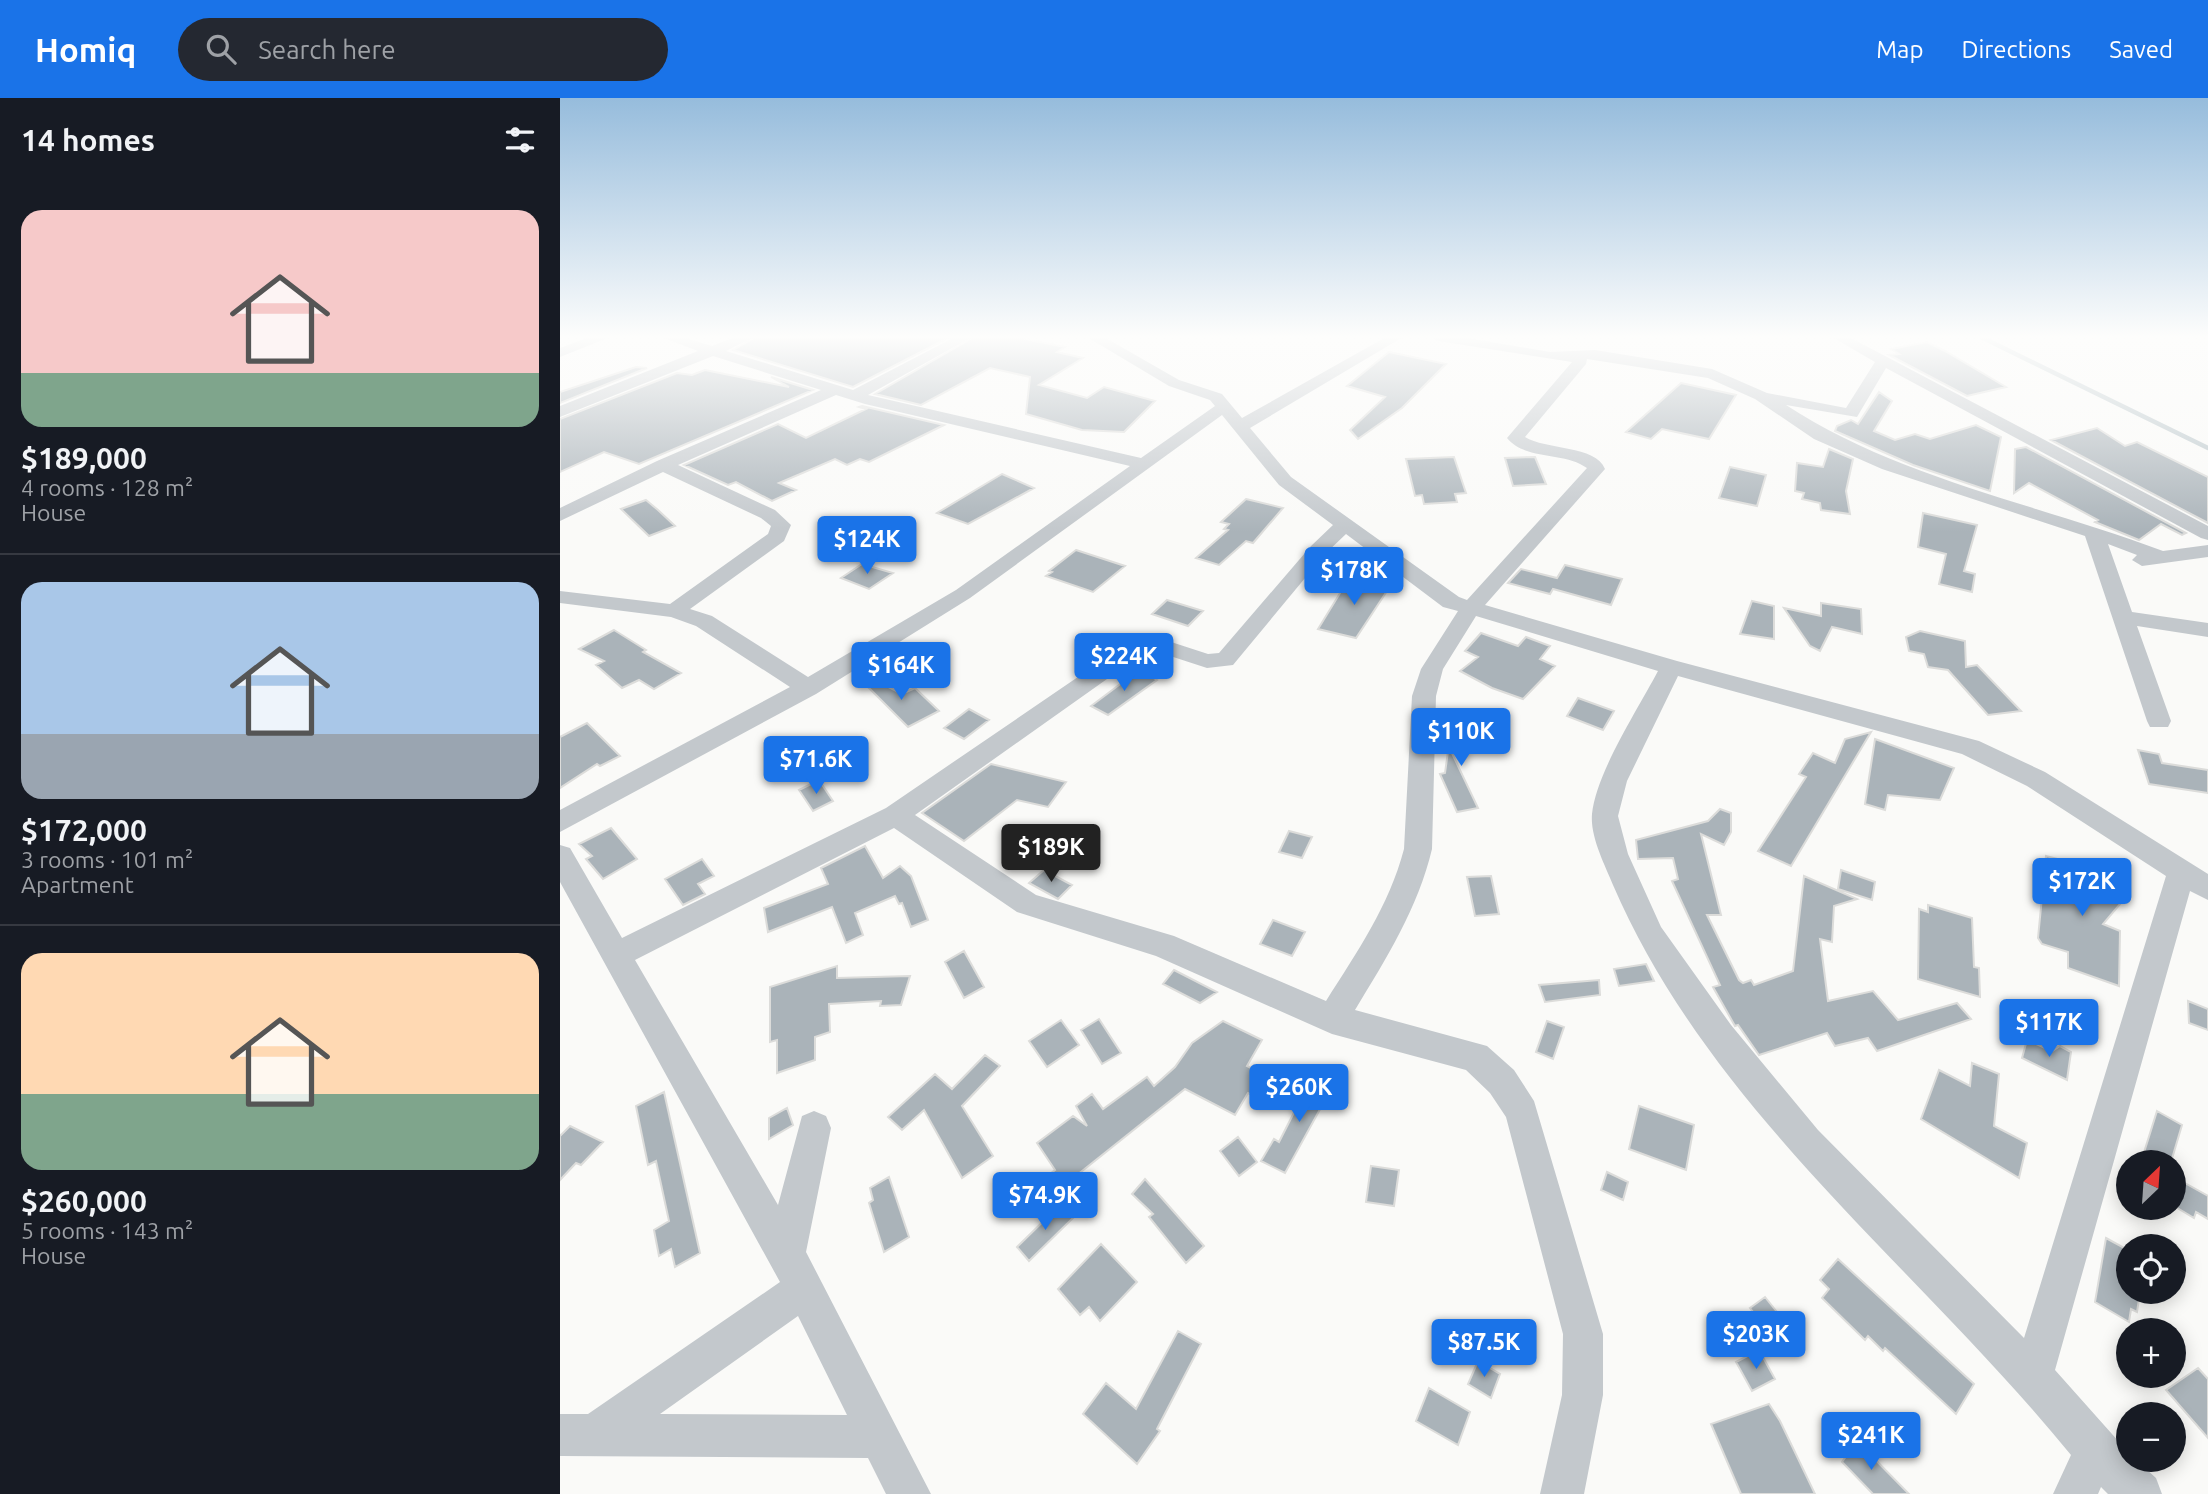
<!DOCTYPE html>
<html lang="en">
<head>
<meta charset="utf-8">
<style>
  body { margin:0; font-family:Ubuntu,sans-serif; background:#242831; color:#f1f3f6; height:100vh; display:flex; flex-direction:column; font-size:26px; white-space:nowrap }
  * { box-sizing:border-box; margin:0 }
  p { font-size:23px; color:#9ea1a6 }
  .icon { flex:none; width:38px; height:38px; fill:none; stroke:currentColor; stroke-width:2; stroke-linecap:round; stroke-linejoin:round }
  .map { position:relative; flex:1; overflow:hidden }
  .drawer { display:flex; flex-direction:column; background:#171b24; width:560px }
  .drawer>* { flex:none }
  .needle { width:46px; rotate:25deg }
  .tools { position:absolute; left:1556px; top:1052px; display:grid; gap:14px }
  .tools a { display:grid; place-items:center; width:70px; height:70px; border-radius:50%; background:#171b24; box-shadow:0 4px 18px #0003; font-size:35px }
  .price { position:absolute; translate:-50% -60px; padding:0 16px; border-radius:7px; background:#1a73e8; color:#fff; font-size:23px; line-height:46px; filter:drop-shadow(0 2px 4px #0008) }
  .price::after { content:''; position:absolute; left:50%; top:42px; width:21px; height:16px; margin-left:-10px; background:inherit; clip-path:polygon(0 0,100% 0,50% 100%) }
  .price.on { background:#222; color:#fff }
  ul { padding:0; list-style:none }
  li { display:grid; align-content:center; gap:14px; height:371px; padding:0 21px }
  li+li { border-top:2px solid #363941 }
  li span { display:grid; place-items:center; height:217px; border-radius:21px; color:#555 }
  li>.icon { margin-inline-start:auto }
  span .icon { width:126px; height:126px; fill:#fffc; stroke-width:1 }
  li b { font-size:30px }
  h2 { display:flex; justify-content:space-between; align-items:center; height:84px; padding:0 21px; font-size:30px }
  header { display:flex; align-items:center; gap:42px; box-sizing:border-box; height:98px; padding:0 35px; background:#1a73e8; color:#fff }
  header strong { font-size:33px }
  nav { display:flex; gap:38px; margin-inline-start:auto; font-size:24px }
  .search { width:490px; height:63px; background:#242831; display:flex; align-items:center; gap:18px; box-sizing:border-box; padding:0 24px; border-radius:38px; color:#9ea1a6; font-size:26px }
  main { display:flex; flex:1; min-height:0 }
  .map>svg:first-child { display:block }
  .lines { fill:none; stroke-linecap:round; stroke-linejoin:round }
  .stream { stroke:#bbc7cb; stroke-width:4.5 }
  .building { fill:#aab3b9; stroke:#dcdcda; stroke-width:2 }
  .street { fill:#c3c8cc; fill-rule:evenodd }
</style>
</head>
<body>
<header>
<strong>Homiq</strong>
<div class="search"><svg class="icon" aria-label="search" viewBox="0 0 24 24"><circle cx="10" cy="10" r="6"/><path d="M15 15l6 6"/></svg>Search here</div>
<nav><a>Map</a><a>Directions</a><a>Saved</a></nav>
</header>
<main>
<section class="drawer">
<h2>14 homes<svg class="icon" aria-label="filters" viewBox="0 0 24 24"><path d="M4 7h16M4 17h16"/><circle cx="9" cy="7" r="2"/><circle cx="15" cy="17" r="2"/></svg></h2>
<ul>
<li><span style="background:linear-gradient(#f6c9c9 75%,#7fa58c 0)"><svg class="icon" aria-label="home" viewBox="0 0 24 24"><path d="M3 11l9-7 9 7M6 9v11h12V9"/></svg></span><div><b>$189,000</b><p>4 rooms · 128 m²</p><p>House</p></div></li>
<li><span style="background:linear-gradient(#a9c7e8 70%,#9aa5b1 0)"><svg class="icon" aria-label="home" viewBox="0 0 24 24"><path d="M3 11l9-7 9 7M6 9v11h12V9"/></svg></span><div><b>$172,000</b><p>3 rooms · 101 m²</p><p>Apartment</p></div></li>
<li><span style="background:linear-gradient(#ffd9b3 65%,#7fa58c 0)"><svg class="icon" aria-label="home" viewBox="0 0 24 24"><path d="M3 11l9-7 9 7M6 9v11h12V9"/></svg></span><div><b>$260,000</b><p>5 rooms · 143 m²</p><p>House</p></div></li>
</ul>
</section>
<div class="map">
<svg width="1648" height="1396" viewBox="0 0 1648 1396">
  <rect width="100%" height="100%" fill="#fafaf8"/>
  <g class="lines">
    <path class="stream" d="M1421,239l227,111"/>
  </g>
  <path class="building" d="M196,239h194l-97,50 -120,-37z
    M414,239h41l50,10 -8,5 26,6 -44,27 48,13 17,-11 51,14 -31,31 -42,-2 -56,-16 4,-37 -40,-9 -69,37 -46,-11z
    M1367,244l18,9 61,36 -39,9 -78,-41 10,-1 -8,-5z
    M829,254l57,12 -44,44 -44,31 -8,-9 35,-33 -38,-11z
    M76,269l11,1 -87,35v-11z
    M145,272l84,17 -18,-10 42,13 -174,74 -35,-12 -44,20v-53l117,-46 15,2z
    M1121,285l55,12 -27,44 -47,-10 -11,10 -25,-7z
    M1319,294l13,9 -18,30 21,9 20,-6 15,5 46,-14 25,12 -11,54 -77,-26 -78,-34 2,-5 14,-6 7,4z
    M302,308l82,19 -75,37 -9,-3 -13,6 -12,-6 -56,24 17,7 -24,11 -36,-19 -8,3 -44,-20 94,-41 28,14 60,-29 -7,-2z
    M1537,330l28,18 12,-4 71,35v46l-157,-83z
    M1466,349l160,86 -4,2 -21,-11 -22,16 -44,-18 3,-2 -69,-37 -15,10 1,-44z
    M1269,351l24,10 -7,32 4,23 -29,-4 -1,-7 -18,-4 2,-6 -9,-2 2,-28 26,4z
    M894,359l12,36 -11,1 2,8 -33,2 -2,-9 -7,1 -9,-37z
    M975,359l11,27 -33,2 -8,-28z
    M1170,369l36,8 -9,31 -38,-8z
    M442,376l32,14 -66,36 -31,-11z
    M686,401l37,9 -30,35 -7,-2 -27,24 -23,-7 32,-28 -4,-1 5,-5 -8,-2z
    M86,402l12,10 17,16 -26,10 -28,-27z
    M1363,415l54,12 -13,46 11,3 -3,18 -33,-8 7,-30 -28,-7z
    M516,452l49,16 -32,26 -47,-16 6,-4 -3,-1z
    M302,466l31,9 -24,16 -28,-11z
    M1005,467l57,14 -11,26 -58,-16 -3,5 -42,-11 13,-14 36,9z
    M807,481l24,6 -35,53 -38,-9 30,-49 15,3z
    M607,502l36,11 -15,15 -36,-12z
    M1192,503l22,5v33l-34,-5z
    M1261,505l40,6 1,25 -30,-7 -12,24 -10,-5 -26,-38 37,8z
    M54,532l32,20 -3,2 38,21 -27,16 -15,-9 -17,8 -26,-23 8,-4 -25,-12z
    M1360,533l45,10 1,26 11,-2 44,46 -33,4 -40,-45 -20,-3 -4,-13 -15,-3 -3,-14z
    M921,535l37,13 8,-9 24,9 -10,13 15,7 -32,33 -31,-11 -32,-17 18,-14 -13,-6z
    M579,572l18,10 -49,35 -17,-9z
    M297,573l45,23 13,-6 24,23 -31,16 -53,-53z
    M1018,600l36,13 -11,19 -36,-14z
    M409,611l20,11 -25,19 -20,-11z
    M27,625l33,33 -20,10 -3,-2 -37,24v-51z
    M891,632l36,4 -2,18 -35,-3 28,59 -21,4 -17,-38 5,-1z
    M1311,634l-80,134 -33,-15 48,-74 -7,-3 14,-21 22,10 10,-24z
    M1315,641l79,29 -14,32 -52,-5 -3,15 -20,-6z
    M1578,652l21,4 3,9 46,7v23l-59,-9z
    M431,666l75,18 -18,25 -31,-7 -53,41 -42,-28z
    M259,682l14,21 -20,10 -14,-21z
    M1160,711l11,4v19l-7,13 -23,-11 20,81h-14l32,65 4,3 8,-3 3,5 39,-14 11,-95 53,23 -23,7 -2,36 -12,-3 8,62 45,-10 25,29 59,-17 14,16 -94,32 -9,-13 -33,8 -8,-13 -68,22 -21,-30 -3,1 -22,-39 7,-2 -48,-104 6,-2 -5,-21 -35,1 -2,-19 72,-19z
    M51,730l26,31 -34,20 -17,-20 6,-3 -13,-12z
    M729,733l23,6 -10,21 -23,-6z
    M305,748l18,32 17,-12 11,10 17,44 -17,7 -9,-24 -3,1 -4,-8 -40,17 8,22 -17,8 -14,-36 -64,25 -4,-24 64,-24 -7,-16z
    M1486,758l73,19 2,28 -18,21 17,7 -1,55 -51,-18v-16l-26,-8 -4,-6z
    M142,761l12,17 -16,8 7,10 -22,11 -18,-26z
    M484,772l28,15 -14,14 -29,-16z
    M1281,772l34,12 -3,18 -34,-11z
    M931,778l8,38 -24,2 -8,-39z
    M1368,807l44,13 2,49 5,1 1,29 -62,-18 1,-70 9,3z
    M713,822l32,12 -13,24 -32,-12z
    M404,853l20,36 -20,11 -19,-36z
    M1086,866l8,17 -35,5 -5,-17z
    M277,868v12l73,-2 -9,29 -21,1 1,-5 -52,3 1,28 -15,5v23l-38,13v-33l-7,2v-55z
    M614,872l43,22 -17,11 -37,-19z
    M1039,882l1,15 -55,7 -6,-17z
    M1628,903l20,8v21l-19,-7z
    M539,921l22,34 -19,11 -21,-34z
    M501,922l18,25 -32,22 -18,-26z
    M663,923l39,19 -15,26 28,13 -13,21 -14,-7 -13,22 -50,-26 -133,106 -10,-15 13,-10 -18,-27 36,-27 14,10 -11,-20 16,-12 11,15 44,-32 7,9 21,-19 17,-24z
    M987,923l17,6 -11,32 -17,-7z
    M1467,942l25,11 8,-5 11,6 -4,28 -45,-22z
    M425,957l15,11 -38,40 31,50 -31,22 -38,-68 -22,20 -14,-13 47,-43 17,15z
    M1412,965l27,11 -5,52 33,17 -8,35 -98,-59 18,-49 31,16z
    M754,975l21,9 -50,91 -24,-12 13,-22 5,3z
    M104,994l36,161 -25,14 -4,-18 -12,7 -5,-26 15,-9 -13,-60 -8,4 -12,-59z
    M1079,1008l55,19 -8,45 -57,-21z
    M227,1010l6,17 -24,14v-21z
    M1597,1013l25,14 -11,37h-30z
    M10,1028l33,16 -22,23 -5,-2 -16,17v-44z
    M678,1039l19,25 -18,14 -19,-25z
    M811,1068l28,4 -5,36 -28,-4z
    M1047,1074l21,10 -5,18 -22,-10z
    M329,1079l20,60 -25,15 -15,-49 4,-3 -3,-12z
    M1614,1079l34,19v23l-12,-7 -2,6 -20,-12z
    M585,1081l59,67 -18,17 -37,-46 4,-3 -21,-20z
    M501,1106l13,13 -45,44 -12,-14z
    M1546,1140l22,12v42l12,1 -3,19 -6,-3 -2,13 -34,-20z
    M541,1146l36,38 -37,39 -11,-14 -9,8 -22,-26z
    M1278,1161l136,125 -18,30 -71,-66 -2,3 -15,-15 -3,4 -43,-42 7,-9 -9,-9z
    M1205,1199l16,20 -16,11 -15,-20z
    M618,1233l23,13 -44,85 3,2 -23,33 -54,-50 23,-31 30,26z
    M1199,1252l16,29 -23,12 -16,-29z
    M918,1263l22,13 -9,24 -23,-14z
    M1638,1270l10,11v59l-42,-48z
    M869,1290l41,24 -12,33 -42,-24z
    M1209,1306l11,17 35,73h-74l-30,-70z
    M1297,1343l52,53h-36l-31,-32z"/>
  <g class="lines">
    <path class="street" d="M30,239h20l-50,20v-9z
      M101,239h21l30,9 23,-9h19l-28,14 127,39 102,-53h17l-104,58 273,63 74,-52 -5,-6 -41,-14 -82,-49h17l75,43 43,14 20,24 144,-81h17l-153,91 41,49 168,120 8,3 120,-132c-23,-17 -61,-7 -80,-30l65,-76 -134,-21 -7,-4h31l88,15 45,-2 117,19 55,24 79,15 29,-46 -43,-25h17l359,189v14l-7,-2 -315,-170 -29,49 -71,-12c111,73 252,99 377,146l45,-6v12l-66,9 -10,-6 5,-5 -29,-11 24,68 76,11v14l-71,-11 34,95 -3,6h-18l-3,-6 -62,-185 -203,-67 -68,-30 -59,-40 -47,-21 -121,-19 -1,5 -61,73c20,13 71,8 80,32l-120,136 192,56 302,80 66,31 163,102v26l-18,-9 -135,479 73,82v8h8l20,18 6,16h-54l-7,-7 -3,7h-45l18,-39c-153,-188 -360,-343 -458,-570 -8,-20 -23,-48 -21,-71 4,-41 46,-105 66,-143l-182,-55 -33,53 -7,27 -4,153c-14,59 -46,110 -77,161l132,36 27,24 20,31 69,233v61l-19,99h-44l22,-99 1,-61 -57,-217 -16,-24 -24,-23 -134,-36 -176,-78 -139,-44 -123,-84 -259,132 143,245 24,-89 12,-5 12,5 5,12 -25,124 125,242h-45l-18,-36 -308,-2v-42h28l192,-132 -220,-400v-37l10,3 52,90 264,-130 230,-157 49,-11 43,14 11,-1 92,-107 22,-21 -54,-40 -57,-70 -252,183 -154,96 -256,138v-22l230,-123 -94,-61 -25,-9 -111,-14v-12l110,13 98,-70 3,-8 -10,-8 -98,-46 -103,49v-13l97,-47 164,-71 -108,-34 -153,61v-11l138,-55zM276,297l29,9 265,62 -174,124 -148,87 -96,-61 -22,-7 94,-68 7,-16 -16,-15 -97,-45zM786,436l97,73 15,4 -37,58 -9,27 -8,153c-15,57 -47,103 -78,152l-152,-65 -138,-41 -121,-80 216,-153 33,-8 43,14 26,-3 92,-111zM1118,578l284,78 65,32 139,90 -142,462 -206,-208 -87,-105 -70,-98 -33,-73 -10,-38 9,-35zM238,1218l49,99 -187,-1z"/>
  </g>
  <linearGradient id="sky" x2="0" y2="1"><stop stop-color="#96bcdc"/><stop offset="0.55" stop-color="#fdfdfc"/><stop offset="1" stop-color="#fdfdfc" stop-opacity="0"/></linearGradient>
  <rect width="1648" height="434" fill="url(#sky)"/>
</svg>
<div class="tools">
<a><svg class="needle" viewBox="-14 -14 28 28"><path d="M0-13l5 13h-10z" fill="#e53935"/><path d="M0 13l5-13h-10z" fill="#9ea1a6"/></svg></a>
<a><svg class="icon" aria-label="locate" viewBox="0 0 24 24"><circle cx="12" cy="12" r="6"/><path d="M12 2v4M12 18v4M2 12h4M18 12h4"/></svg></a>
<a>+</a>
<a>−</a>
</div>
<b class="price" style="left:307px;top:478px">$124K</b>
<b class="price" style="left:794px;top:509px">$178K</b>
<b class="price" style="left:564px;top:595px">$224K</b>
<b class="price" style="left:341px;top:604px">$164K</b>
<b class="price" style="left:901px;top:670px">$110K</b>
<b class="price" style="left:256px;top:698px">$71.6K</b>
<b class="price on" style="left:491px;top:786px">$189K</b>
<b class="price" style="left:1522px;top:820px">$172K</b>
<b class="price" style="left:1489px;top:961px">$117K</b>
<b class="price" style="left:739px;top:1026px">$260K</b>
<b class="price" style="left:485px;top:1134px">$74.9K</b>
<b class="price" style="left:1196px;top:1273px">$203K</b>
<b class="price" style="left:924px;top:1281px">$87.5K</b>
<b class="price" style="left:1311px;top:1374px">$241K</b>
</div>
</main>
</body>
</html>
